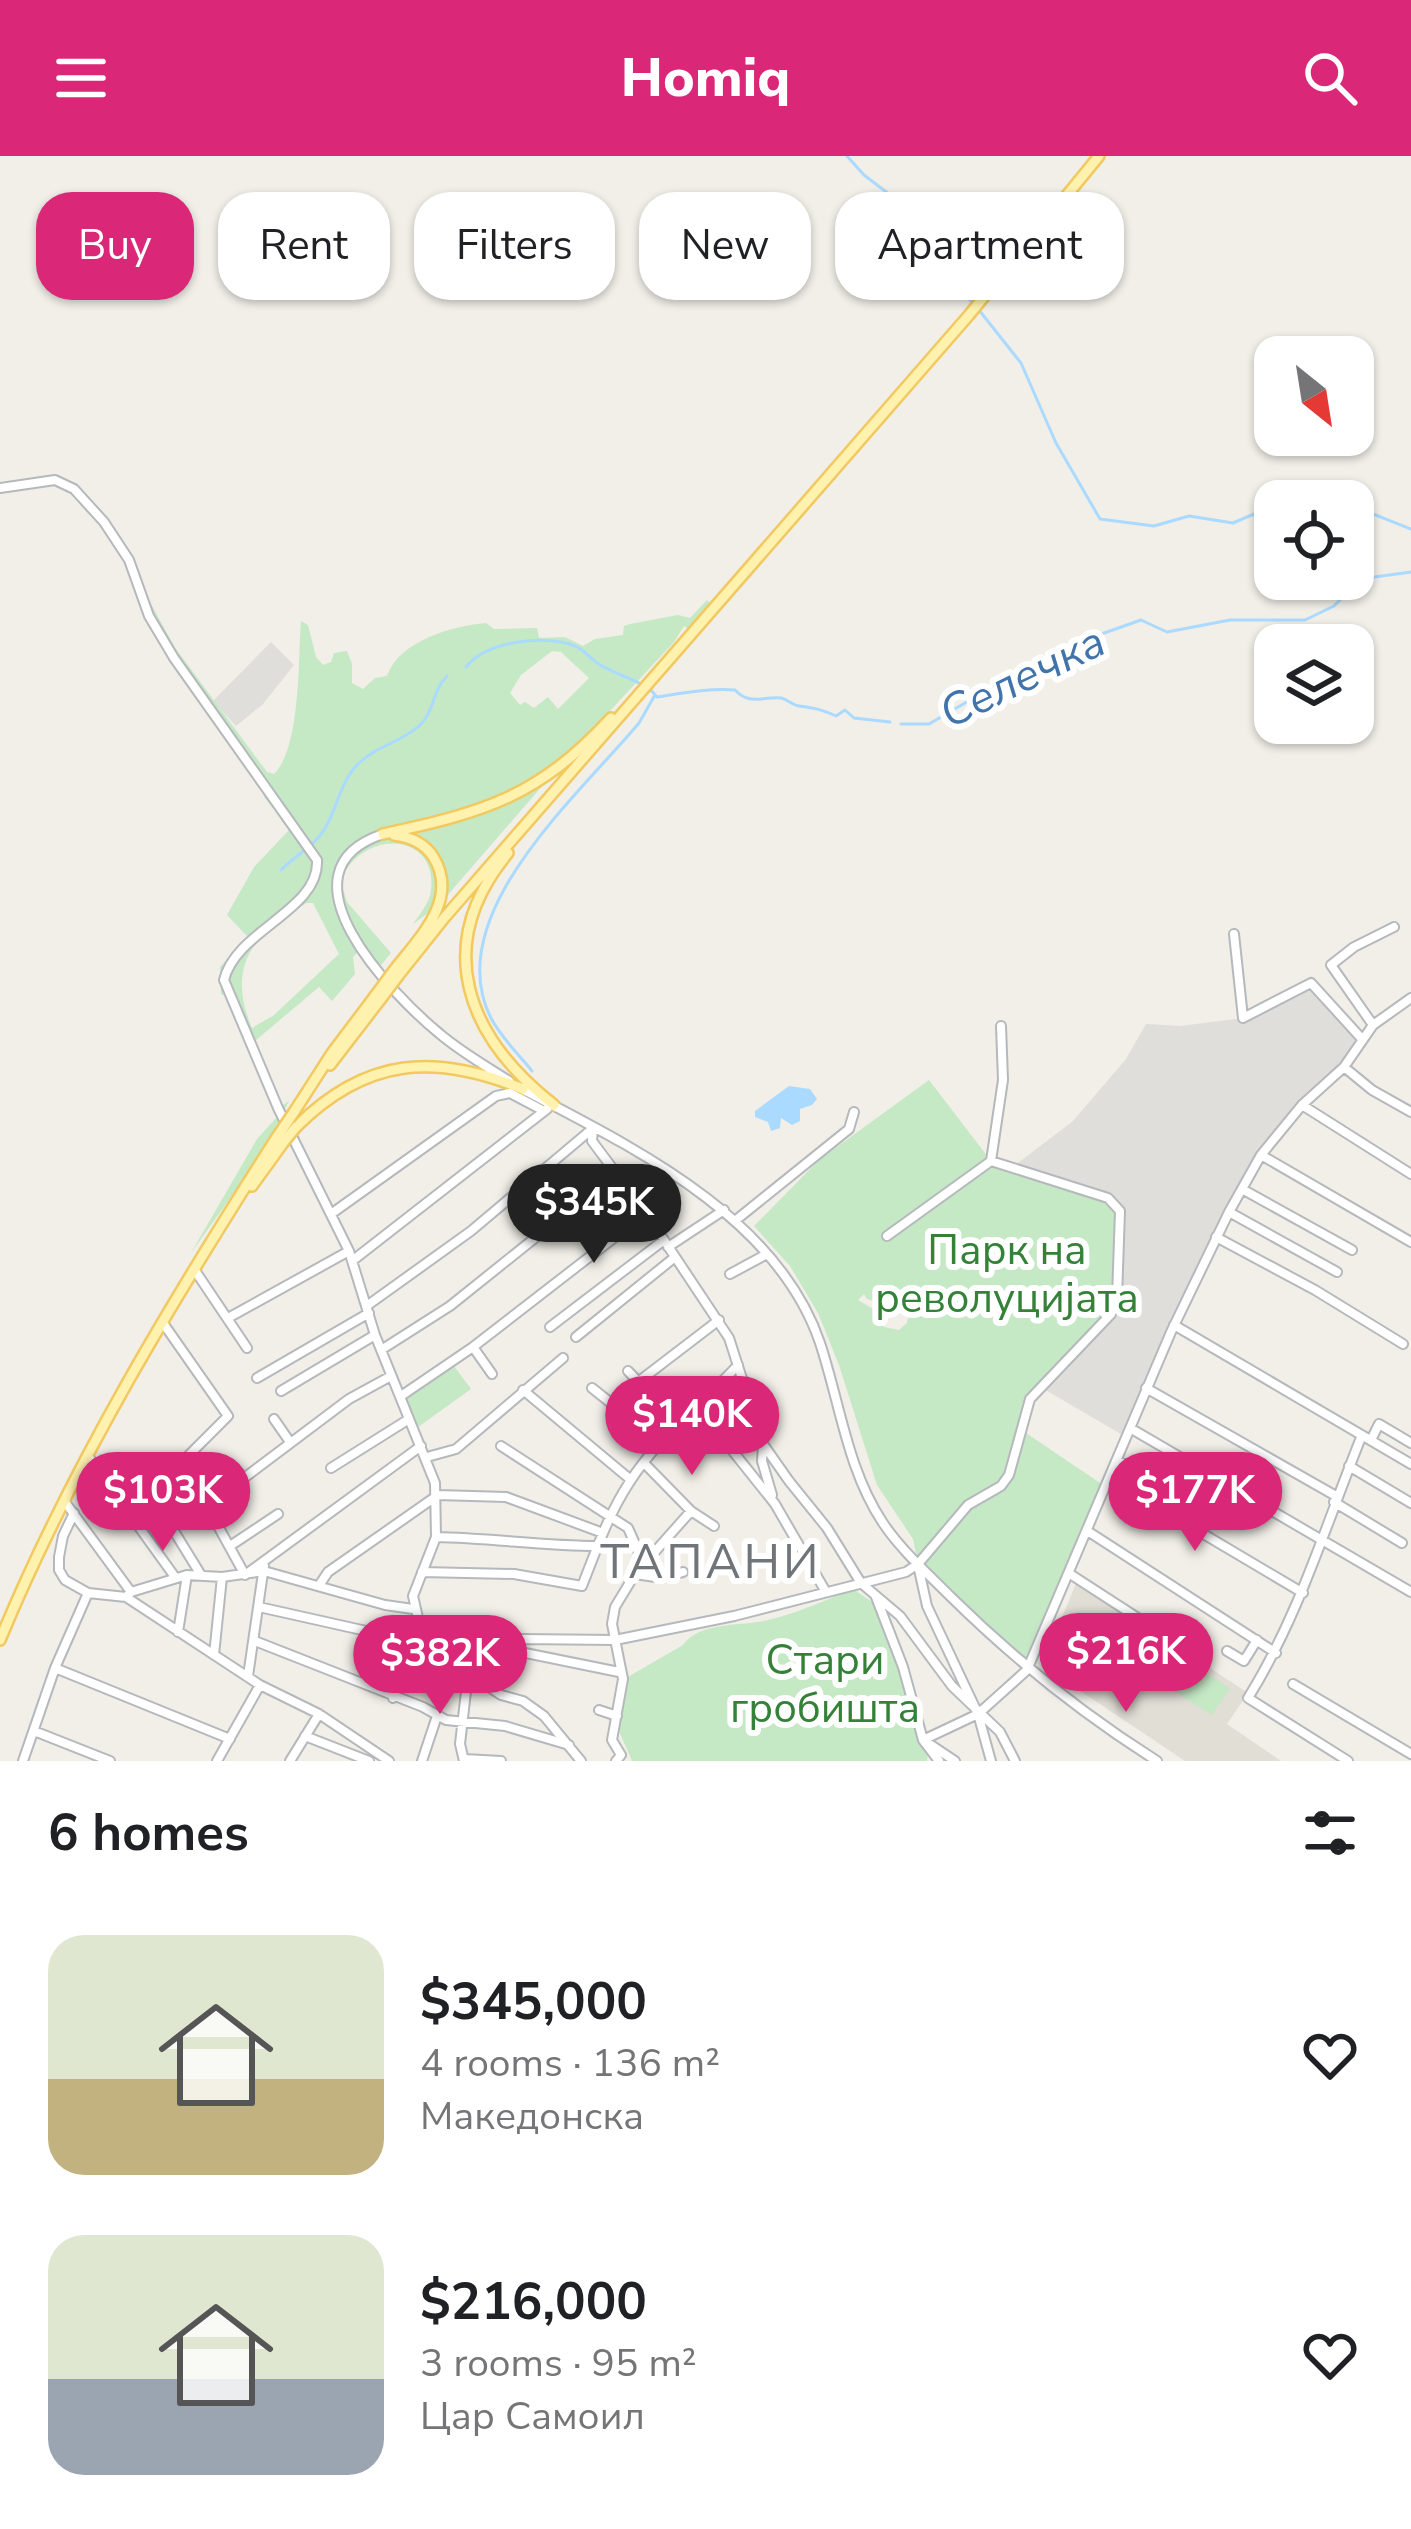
<!DOCTYPE html>
<html lang="en">
<head>
<meta charset="utf-8">
<style>
  body { margin:0; font-family:"Nunito Sans",sans-serif; background:#f6f6f6; color:#202124; height:100vh; display:flex; flex-direction:column; font-size:45px; white-space:nowrap }
  * { box-sizing:border-box; margin:0 }
  p { font-size:39px; color:#757577 }
  .icon { flex:none; width:66px; height:66px; fill:none; stroke:currentColor; stroke-width:2; stroke-linecap:round; stroke-linejoin:round }
  .map { position:relative; height:1605px; overflow:hidden }
  .side { display:flex; flex-direction:column; background:#fff; flex:1 }
  .side>* { flex:none }
  .banner { position:absolute; left:36px; top:36px; width:1341px; height:108px; display:flex; gap:24px }
  .needle { width:78px; rotate:150deg }
  .buttons { position:absolute; left:1254px; top:180px; display:grid; gap:24px }
  .buttons a { display:grid; place-items:center; width:120px; height:120px; border-radius:24px; background:#fff; box-shadow:0 3px 9px #0004; font-size:60px }
  .price { position:absolute; translate:-50% -102px; padding:0 27px; border-radius:42px; background:#db2777; color:#fff; font-size:39px; line-height:78px; filter:drop-shadow(0 3px 6px #0008) }
  .price::after { content:''; position:absolute; left:50%; top:72px; width:36px; height:27px; margin-left:-18px; background:inherit; clip-path:polygon(0 0,100% 0,50% 100%) }
  .price.active { background:#222; color:#fff }
  ul { padding:0; list-style:none }
  li { display:flex; align-items:center; gap:36px; height:300px; padding:0 48px }
  li span { display:grid; place-items:center; flex:none; width:336px; height:240px; border-radius:36px; color:#555 }
  li>.icon { margin-inline-start:auto }
  span .icon { width:144px; height:144px; fill:#fffc; stroke-width:1 }
  li b { font-size:51px }
  h2 { display:flex; justify-content:space-between; align-items:center; height:144px; padding:0 48px; font-size:51px }
  .pill { padding:0 42px; border-radius:36px; background:#fff; box-shadow:0 3px 9px #0004; font-size:42px; line-height:108px }
  .pill.active { background:#db2777; color:#fff }
  header { display:flex; justify-content:space-between; align-items:center; height:156px; padding:0 48px; background:#db2777; color:#fff; font-size:54px; font-weight:800 }
  .map>svg:first-child { display:block }
  .industrial { fill:#e0deda }
  .education { fill:#e1ded6 }
  .green { fill:#c5e8c5; fill-rule:evenodd }
  .water { fill:#aadaff }
  .lines { fill:none; stroke-linecap:round; stroke-linejoin:round }
  .stream { stroke:#aadaff; stroke-width:3 }
  .minor-casing { stroke:#b5b8bc; stroke-width:12 }
  .major-casing { stroke:#f2c960; stroke-width:14 }
  .minor { stroke:#fff; stroke-width:8 }
  .major { stroke:#fff2af; stroke-width:9 }
  .major-bridge-casing { stroke:#f2c960; stroke-width:14; stroke-linecap:butt }
  .major-bridge { stroke:#fff2af; stroke-width:9 }
  .labels { text-anchor:middle; stroke-width:12; stroke-linejoin:round; paint-order:stroke }
  .park-label { font-size:42px; fill:#348238; stroke:#fff }
  .water-label { font-size:45px; font-style:italic; fill:#4174aa; stroke:#fff }
  .quarter-label { font-size:48px; letter-spacing:3px; fill:#70757a; stroke:#fff }
</style>
</head>
<body>
<header><svg class="icon" aria-label="menu" viewBox="0 0 24 24"><path d="M4 6h16M4 12h16M4 18h16"/></svg>Homiq<svg class="icon" aria-label="search" viewBox="0 0 24 24"><circle cx="10" cy="10" r="6"/><path d="M15 15l6 6"/></svg></header>
<div class="map">
<svg width="1411" height="1605" viewBox="0 0 1411 1605">
  <rect width="100%" height="100%" fill="#f1efe8"/>
  <path class="industrial" d="M271,486l23,23 -31,39 -27,22 -23,-25z
    M1311,827l51,56 -6,14 -54,52 -41,50 -32,57 -103,225 -84,-49 -28,-222 59,-45 53,-62 20,-35 34,2 63,-8z"/>
  <path class="education" d="M1077,1425l171,112 -21,31 54,37h-96l-133,-89 -6,-16z"/>
  <path class="green" d="M147,441l29,52 91,123 7,2c27,-27 24,-114 27,-153l7,4 8,32 7,8 8,-3 3,-9 13,-2 5,13v19l11,6 12,-11 12,-2c12,-35 65,-50 99,-53l8,6 43,-1 2,10 26,-1 18,9 12,-7 28,-4 1,-9 6,-2 48,-9 12,3 17,-18 6,6 -21,25 -8,-5 -10,16 -105,113 -130,150 -26,19c7,-10 17,-22 18,-34 7,-56 -65,-64 -91,-10l7,22 44,51 -14,17 -17,-20 -7,7 2,17 -23,27 -13,-14 -64,54 7,17 -5,2 -27,-62 -9,-4 -1,-27 28,-30 -21,-22 27,-48 36,-38 -26,-32 5,-4 -95,-135 -31,-59zM552,495l9,1 28,26 -31,31 -10,-12 -14,11 -9,-6 -5,3 -10,-12 11,-18zM307,747h6l26,51 -65,61 -22,13c-26,-61 0,-95 55,-125z
    M929,924l62,81 117,37 12,13 -9,103 -81,85 -7,32 83,56 -79,183 -109,-106 -5,-25 -36,-54 -38,-120 -21,-52 -28,-47 -36,-40 65,-66zM864,1138l3,5 10,3 9,-6 16,4 8,9 -3,14 -8,7 -15,-3 -11,-18 -15,-9z
    M289,945l-24,48 -74,104 66,-114 19,-21 2,-10z
    M451,1206l20,27 -57,41 -13,-34z
    M853,1433l25,17 50,145 -1,10h-295l-14,-32 8,-51 57,-33c17,-25 63,-18 89,-26 28,-7 54,-19 81,-30z
    M1185,1504l45,28 -18,27 -45,-28z"/>
  <path class="water" d="M789,930l21,3 7,10 -5,6 -12,4v12l-8,4 -11,-7 -1,10 -9,3 -3,-9 -13,-5v-6z"/>
  <g class="lines">
    <path class="stream" d="M847,0l17,19 25,19 23,29 16,36 45,44
      M979,154l42,53 35,80 44,76 54,7 35,-10 44,7 42,-18
      M1285,345l15,-6 42,6
      M1353,350l58,23
      M466,511c21,-26 78,-33 109,-21 12,5 19,18 31,22 12,6 23,10 35,16
      M649,532l8,9c26,-4 52,-9 78,-7 15,16 28,6 46,8 6,1 11,7 18,8 15,2 22,3 37,10l9,-6 9,8 36,4
      M901,568h28l67,-39 76,-23 21,-25 48,-17 26,12 63,-12h75l29,-14 26,-27 51,-7
      M281,714c11,-11 25,-20 36,-31 19,-20 20,-53 40,-74 18,-19 44,-22 63,-40 15,-15 12,-34 27,-49
      M532,915c-13,-16 -30,-33 -40,-51 -55,-103 88,-226 147,-297l16,-28"/>
    <g class="minor-casing">
      <path id="minor" d="M0,332l55,-8 19,9 30,33 25,38 20,56 25,42 143,202c3,50 -81,70 -93,120l54,128 71,143 26,84 60,148 1,54 -23,59 11,48
        M383,678c-111,37 8,160 57,200 21,18 46,32 69,47
        M1234,778l9,84 68,-35 51,56
        M1373,869l-42,-60 23,-18 40,-20
        M1344,911l28,23 39,22
        M522,933c110,58 255,127 298,254 20,60 27,126 63,180 18,27 44,50 68,74 64,63 130,116 206,164
        M1302,949l109,69
        M593,972l-1,13 54,72 83,125 34,106 26,37 38,47 34,55 39,33 52,70 48,46 15,29
        M1261,999l150,87
        M991,1005l12,-81 -2,-54
        M1242,1033l110,61
        M1229,1056l108,60
        M331,1058l165,-118 14,-3 34,18
        M736,1064l113,-91 5,-17
        M1216,1081l99,53 88,54
        M668,1091l56,-37
        M352,1105l195,-152
        M194,1113l53,79
        M730,1118l37,-20
        M368,1149l103,-74 121,-102
        M228,1162l121,-67
        M1174,1169l237,139
        M550,1171l114,-87
        M576,1181l99,-80
        M473,1191l19,27
        M381,1194l69,-44 166,-133
        M628,1215l22,23
        M391,1220l-42,23 -142,107 38,69 176,-129
        M257,1222l112,-65
        M638,1226l81,-62
        M592,1232l69,55
        M1146,1232l190,108
        M523,1234l108,90
        M281,1235l94,-56
        M401,1240l72,-49 173,-134
        M696,1249l79,99 51,88
        M274,1263l16,23
        M1130,1272l281,164
        M1371,1284l8,-16 32,19
        M763,1289l-1,16 10,34
        M501,1290l127,82 16,36
        M88,1300l87,121
        M427,1301l29,-8 107,-91
        M1117,1304l97,54
        M644,1307l47,48 23,15
        M1349,1310l62,37
        M331,1312l78,-49
        M1109,1322l194,115
        M65,1346l66,90
        M1334,1346l68,41
        M123,1351l58,-44 47,-47 -65,-93
        M161,1354l40,65
        M74,1357l-11,23 -4,21v13l6,10 23,13 38,4 134,88 59,29 70,47
        M1089,1376l187,121
        M436,1381c55,1 108,9 162,9
        M230,1390l48,-32
        M918,1409l9,41 51,108 13,47
        M422,1416l92,2 68,12c14,-35 26,-71 47,-103 29,-46 73,-79 109,-118
        M635,1418l27,4 21,-6
        M1070,1418l122,79
        M320,1428l8,-12 110,-77 68,2 97,36
        M126,1441l5,-5 56,-17 35,2 42,-6 121,34 28,4
        M876,1441l27,70 20,73 16,21
        M259,1451l188,42 73,-10 95,1 119,-24 172,-44 12,-8 50,-59 33,-19 8,-11 21,-76 81,-85 6,-16 3,-87 -12,-13 -117,-37 -104,75
        M178,1476l9,-57
        M255,1485l168,66 23,13 59,6 64,19
        M486,1489l133,27
        M430,1492l71,47 22,6 21,15 37,45
        M1227,1495l17,10 13,-21
        M214,1499l8,-78
        M55,1512l175,71
        M248,1520l16,-110
        M1293,1528l118,70
        M393,1542l18,-56
        M599,1554l18,6
        M34,1575l76,30
        M305,1580l64,25
        M923,1584l55,-26 49,-44 144,-338 58,-120 32,-57 41,-50 42,-38 29,-42 38,-27
        M931,1589l24,16
        M464,1603l37,2
        M23,1605l32,-93 33,-75
        M217,1605l43,-76
        M290,1605l29,-47
        M422,1605l15,-45
        M464,1605l-4,-17 8,-70
        M616,1605l5,-6 -9,-15 11,-61 -11,-55 3,-17 20,-33 56,-63
        M1348,1605l-100,-63c51,-82 78,-174 114,-263"/>
    </g>
    <g class="major-casing">
      <path id="major" d="M383,678c102,-22 155,-37 228,-116
        M394,679c17,2 31,8 40,23 25,42 -15,80 -39,111
        M508,697c-77,93 -41,184 46,252
        M398,820l47,-59 524,-602 130,-159
        M330,909l50,-65
        M294,956l38,-59 43,-57
        M296,971c70,-70 139,-74 227,-38
        M252,1030l31,-43
        M0,1484c73,-176 174,-342 277,-503"/>
    </g>
    <use href="#minor" class="minor"/>
    <use href="#major" class="major"/>
    <g class="major-bridge-casing">
      <path id="major-bridge" d="M375,840l20,-27
        M380,844l18,-24
        M277,981l17,-25
        M283,987l13,-16"/>
    </g>
    <use href="#major-bridge" class="major-bridge"/>
  </g>
  <g class="labels">
    <g class="park-label">
      <text x="1007" y="1108">Парк на<tspan x="1007" dy="48">револуцијата</tspan></text>
      <text x="825" y="1518">Стари<tspan x="825" dy="48">гробишта</tspan></text>
    </g>
    <g class="water-label">
      <text transform="translate(1022 520) rotate(-26)" y="16">Селечка</text>
    </g>
    <g class="quarter-label">
      <text x="711" y="1422">ТАПАНИ</text>
    </g>
  </g>
</svg>
<div class="buttons">
<a><svg class="needle" viewBox="-14 -14 28 28"><path d="M0-13l5 13h-10z" fill="#e53935"/><path d="M0 13l5-13h-10z" fill="#757577"/></svg></a>
<a><svg class="icon" aria-label="locate" viewBox="0 0 24 24"><circle cx="12" cy="12" r="6"/><path d="M12 2v4M12 18v4M2 12h4M18 12h4"/></svg></a>
<a><svg class="icon" aria-label="layers" viewBox="0 0 24 24"><path d="M12 4l9 5-9 5-9-5zM3 14l9 5 9-5"/></svg></a>
</div>
<b class="price active" style="left:594px;top:1110px">$345K</b>
<b class="price" style="left:692px;top:1322px">$140K</b>
<b class="price" style="left:163px;top:1398px">$103K</b>
<b class="price" style="left:1195px;top:1398px">$177K</b>
<b class="price" style="left:1126px;top:1559px">$216K</b>
<b class="price" style="left:440px;top:1561px">$382K</b>
<div class="banner">
<a class="pill active">Buy</a>
<a class="pill">Rent</a>
<a class="pill">Filters</a>
<a class="pill">New</a>
<a class="pill">Apartment</a>
</div>
</div>
<section class="side">
<h2>6 homes<svg class="icon" aria-label="filters" viewBox="0 0 24 24"><path d="M4 7h16M4 17h16"/><circle cx="9" cy="7" r="2"/><circle cx="15" cy="17" r="2"/></svg></h2>
<ul>
<li><span style="background:linear-gradient(#dfe7d0 60%,#c2b280 0)"><svg class="icon" aria-label="home" viewBox="0 0 24 24"><path d="M3 11l9-7 9 7M6 9v11h12V9"/></svg></span><div><b>$345,000</b><p>4 rooms · 136 m²</p><p>Македонска</p></div><svg class="icon" aria-label="heart" viewBox="0 0 24 24"><path d="M12 20l-8-8c-3-5 5-10 8-4 3-6 11-1 8 4z"/></svg></li>
<li><span style="background:linear-gradient(#dfe7d0 60%,#9aa5b1 0)"><svg class="icon" aria-label="home" viewBox="0 0 24 24"><path d="M3 11l9-7 9 7M6 9v11h12V9"/></svg></span><div><b>$216,000</b><p>3 rooms · 95 m²</p><p>Цар Самоил</p></div><svg class="icon" aria-label="heart" viewBox="0 0 24 24"><path d="M12 20l-8-8c-3-5 5-10 8-4 3-6 11-1 8 4z"/></svg></li>
</ul>
</section>
</body>
</html>
